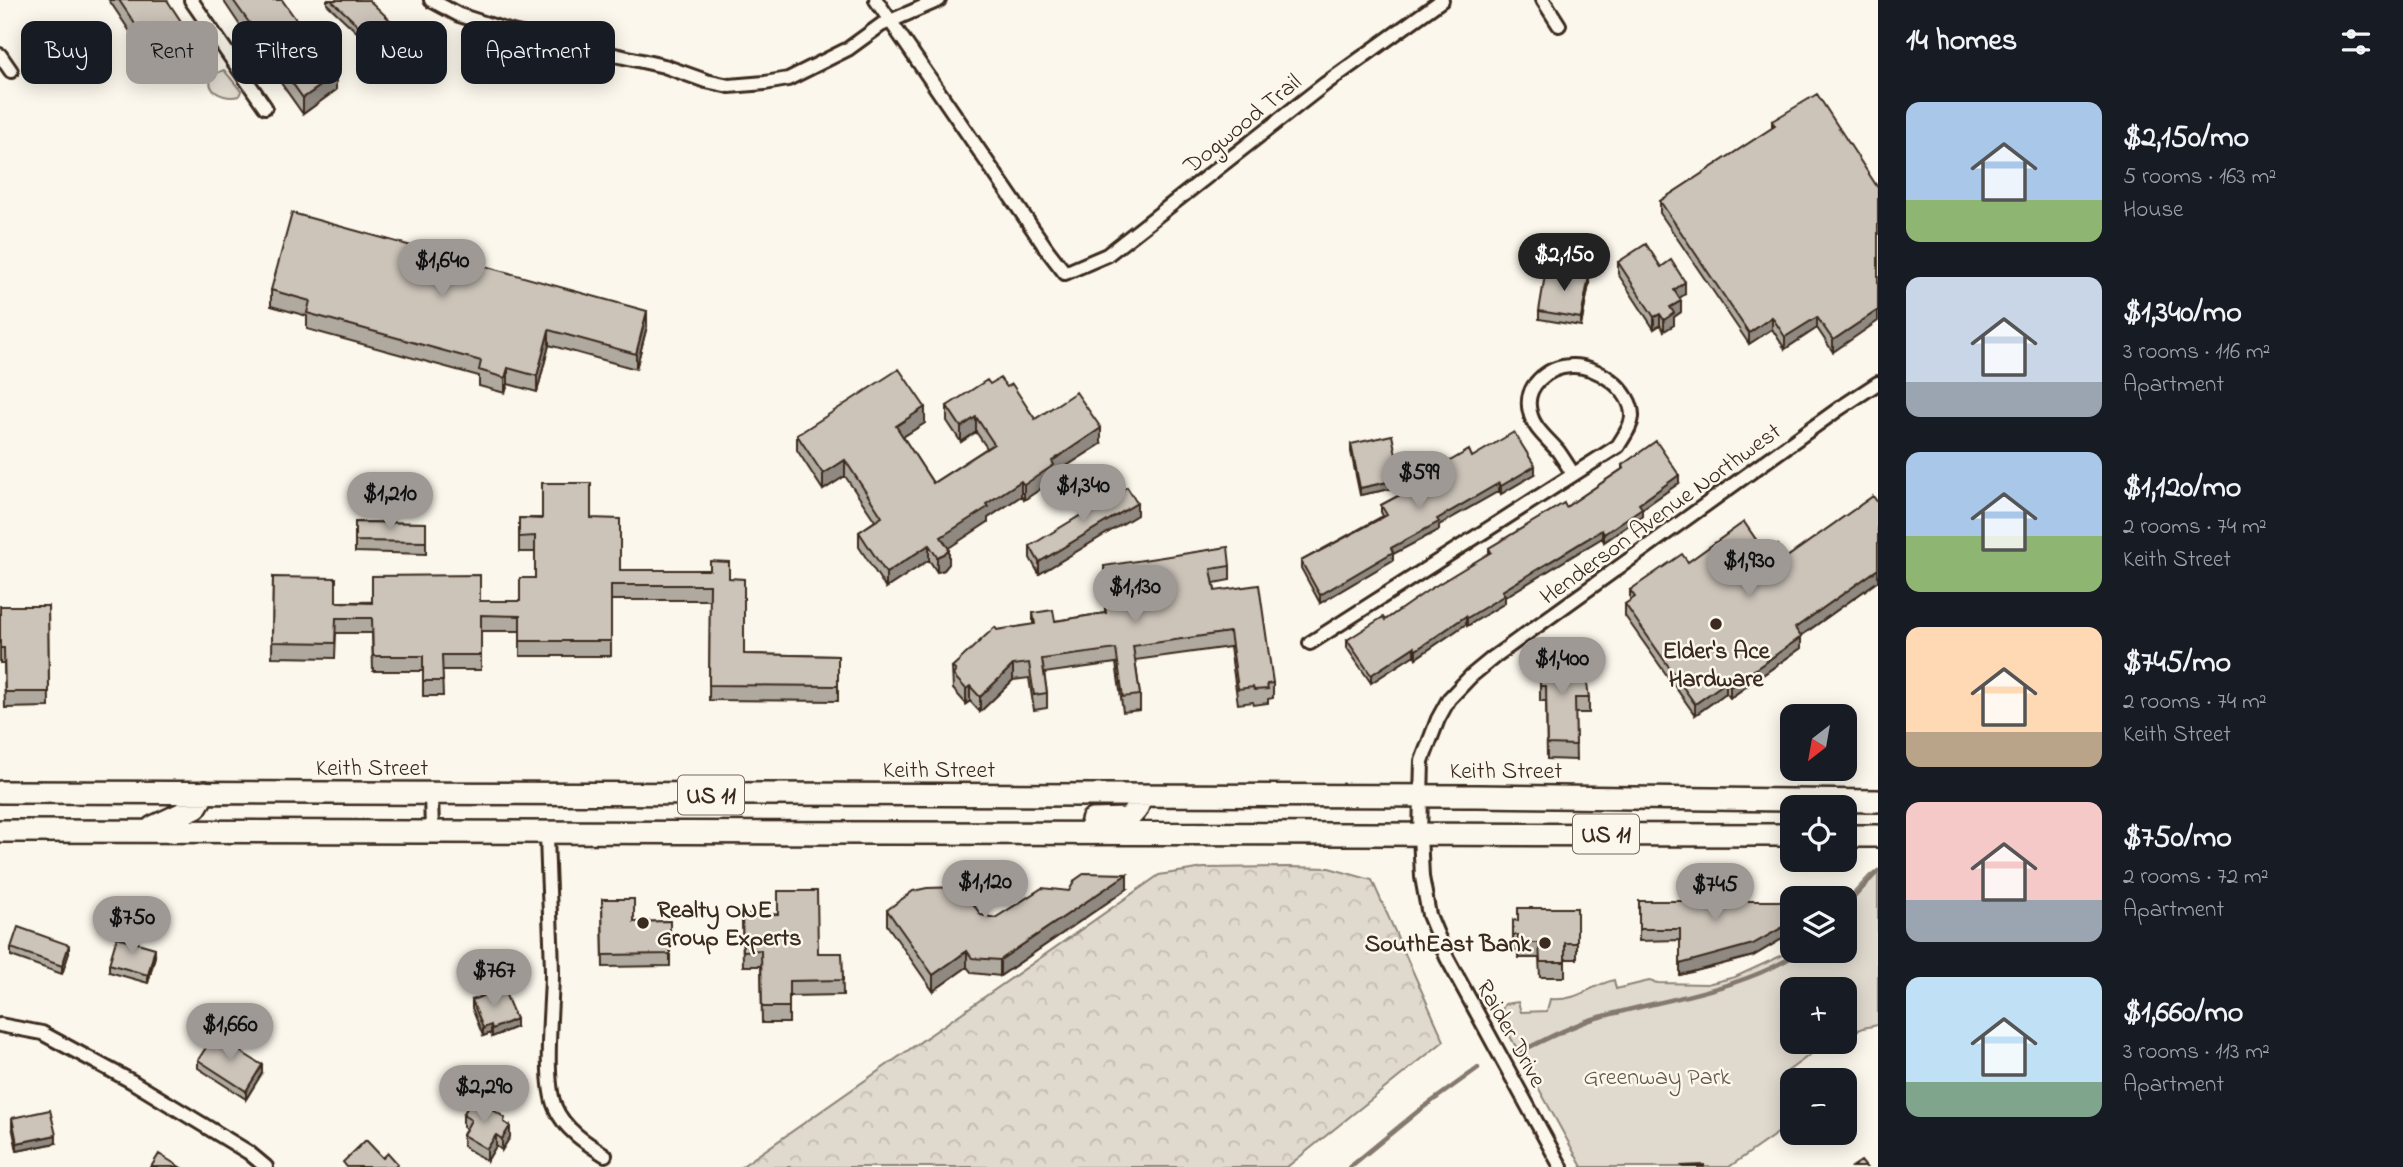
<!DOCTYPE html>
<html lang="en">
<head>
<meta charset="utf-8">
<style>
  body { margin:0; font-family:"Indie Flower",sans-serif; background:#242831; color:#f1f3f6; height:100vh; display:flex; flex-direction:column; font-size:26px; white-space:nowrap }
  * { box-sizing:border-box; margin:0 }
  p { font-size:23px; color:#9ea1a6 }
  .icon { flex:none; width:38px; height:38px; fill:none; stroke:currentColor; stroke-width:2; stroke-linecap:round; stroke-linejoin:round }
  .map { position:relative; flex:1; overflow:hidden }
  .side { display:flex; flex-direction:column; background:#171b24; width:525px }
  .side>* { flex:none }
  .hud { position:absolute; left:21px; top:21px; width:665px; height:63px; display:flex; gap:14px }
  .needle { width:46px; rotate:211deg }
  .fabs { position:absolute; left:1780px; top:704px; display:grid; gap:14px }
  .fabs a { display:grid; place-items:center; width:77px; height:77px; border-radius:14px; background:#171b24; box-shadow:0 4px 18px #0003; font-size:35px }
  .price { position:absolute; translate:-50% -60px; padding:0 16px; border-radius:24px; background:#9f9995; color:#111; font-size:23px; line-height:46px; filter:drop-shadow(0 2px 4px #0008) }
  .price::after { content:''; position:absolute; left:50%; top:42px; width:21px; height:16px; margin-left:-10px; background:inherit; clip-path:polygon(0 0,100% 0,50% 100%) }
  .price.current { background:#222; color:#fff }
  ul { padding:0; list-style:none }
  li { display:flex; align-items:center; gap:21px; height:175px; padding:0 28px }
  li span { display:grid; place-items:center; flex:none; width:196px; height:140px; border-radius:14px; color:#555 }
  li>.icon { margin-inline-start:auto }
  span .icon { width:84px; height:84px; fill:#fffc; stroke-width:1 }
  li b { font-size:30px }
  h2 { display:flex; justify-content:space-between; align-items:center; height:84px; padding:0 28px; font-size:30px }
  .tag { padding:0 24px; border-radius:14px; background:#171b24; box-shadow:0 4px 18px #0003; font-size:24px; line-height:63px }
  .tag.current { background:#9f9995; color:#111 }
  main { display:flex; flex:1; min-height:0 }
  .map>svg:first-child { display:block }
  .green { fill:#dfd9ce; stroke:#8d8276; stroke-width:2 }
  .forest { fill:url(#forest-crowns); stroke:#8d8276; stroke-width:2 }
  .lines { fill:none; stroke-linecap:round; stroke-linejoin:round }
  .stream { stroke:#85796d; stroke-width:4.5 }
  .street-casing { stroke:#3b2a1e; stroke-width:18 }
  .primary-casing { stroke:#3b2a1e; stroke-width:26 }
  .street { stroke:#fbf7ec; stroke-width:12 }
  .primary { stroke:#fbf7ec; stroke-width:21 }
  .wall { fill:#afa99f; stroke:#3b2a1e; stroke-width:2 }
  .shaded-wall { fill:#8f8982; stroke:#3b2a1e; stroke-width:2 }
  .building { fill:#ccc4b9; stroke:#3b2a1e; stroke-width:2 }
  .poi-dot { fill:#3b2a1e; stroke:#fbf7ec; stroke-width:2.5 }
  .labels { text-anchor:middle; stroke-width:5; stroke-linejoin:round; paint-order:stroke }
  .shield { fill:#fbf7ec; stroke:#75685c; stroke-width:2 }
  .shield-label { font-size:23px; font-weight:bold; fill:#3b2a1e }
  .street-label { font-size:24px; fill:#3b2a1e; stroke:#fbf7ec }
  .poi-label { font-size:24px; font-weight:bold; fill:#3b2a1e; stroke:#fbf7ec }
  .park-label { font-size:24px; fill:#64564a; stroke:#fbf7ec }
</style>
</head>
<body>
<main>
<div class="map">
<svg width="1878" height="1167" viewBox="0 0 1878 1167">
  <defs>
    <pattern id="forest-crowns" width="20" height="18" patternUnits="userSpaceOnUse" patternTransform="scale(1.75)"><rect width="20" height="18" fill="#dfd9ce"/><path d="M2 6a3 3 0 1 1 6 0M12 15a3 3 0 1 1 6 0" fill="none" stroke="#c0bab0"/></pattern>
  </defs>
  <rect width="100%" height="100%" fill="#fbf7ec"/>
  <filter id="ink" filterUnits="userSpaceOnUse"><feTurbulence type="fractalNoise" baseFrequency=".0143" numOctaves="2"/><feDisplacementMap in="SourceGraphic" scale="14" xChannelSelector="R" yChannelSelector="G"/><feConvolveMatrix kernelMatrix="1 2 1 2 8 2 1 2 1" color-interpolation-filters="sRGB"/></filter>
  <g filter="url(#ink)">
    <path class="green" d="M224,70l17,21 -2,5c-13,3 -35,-3 -27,-21z
      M1878,873v152l-15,3 -18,8 -1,-47h-52v52h43l-24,13 -30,22 11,17v30l-63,44h-147l-77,-140c-3,-9 -6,-15 0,-23l13,-2 3,10 26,-1 3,-12c29,2 37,-12 64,-19l2,9 33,-8 9,2 49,1 28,-7 48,-22 9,-6 52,1 1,-48 25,-27z"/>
    <path class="forest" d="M1289,867l40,1 43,12 72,161 -157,126h-546l418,-292 45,-7z"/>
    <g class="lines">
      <path class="stream" d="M1844,908l34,-37
        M1519,1052c24,-11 49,-25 74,-33 69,-20 149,-28 210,-69
        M1350,1167l67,-55 61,-44"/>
      <g class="street-casing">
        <path id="street" d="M191,0l74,107
          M431,0l28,15 53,17 152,34 42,15 23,5 36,-3 23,-4 60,-30 33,-24 58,-25
          M876,0l172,251 17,22 42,-18 218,-171 117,-84
          M1543,0l16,25
          M0,55l11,16
          M1310,643l308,-197c5,-9 13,-18 14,-29 1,-27 -36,-53 -61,-51 -23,1 -48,20 -41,46 3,16 18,27 28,39 5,7 10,15 15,23
          M431,794l1,37
          M547,832c1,47 4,94 5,141 0,33 -9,106 3,134 9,22 31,36 50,48
          M0,1025l42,8 89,48 117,71 18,15
          M1561,1167l-114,-209 -18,-43 -7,-38 -2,-43 2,-73 16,-42 11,-20 22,-23 23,-19 346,-249 38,-25"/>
      </g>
      <g class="primary-casing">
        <path id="primary" d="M0,792l1477,4 401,5
          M1092,820l36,-1 8,-9 6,-14
          M153,827l43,-20 9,-15
          M0,831l1792,4
          M1844,836h34"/>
      </g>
      <use href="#street" class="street"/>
      <use href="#primary" class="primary"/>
    </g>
    <path class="wall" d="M109,0h58l27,56 -33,22z
      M223,0h59l54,90 -33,24 -64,-90z
      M327,0h42l24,31 -17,19 -49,-46z
      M1772,121l106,67 -45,164 -16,-24 -32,21 -13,-20 -23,15 -89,-131v-12l112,-73z
      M1618,262l43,5 24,27 -6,4 2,14 -7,5v8l-10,6 -4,-6 -6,4 -36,-55z
      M1589,284l-8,42 -42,-7v-8z
      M271,290l376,36 -11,43 -87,-24 -12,47 -29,-8 -3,9 -26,-7v-10l-172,-47v-13l-36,-10z
      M990,384l17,3 28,32 66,25 -47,30v6l-30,20 -3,-4 -33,22v4l-40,26 1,16 -5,6 -7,2 -8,-12 -43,28 -27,-41v-15l16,-11 -30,-45 -22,14 -26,-40v-15l128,-12 -22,14 30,46 54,-35 -11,-16 -15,10 -14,-21v-15z
      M1351,444l50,43 -41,8 -9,-43z
      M1472,457l63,17 -34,20 -2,-3 -60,34v5l-46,24v6l-73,43 -19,-35v-7l82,-45 -2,-4v-7l64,-34v-7z
      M1622,465l57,18 -37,26v7l-38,26 -2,-4 -97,59v6l-38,23 -1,-2 -50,34 -2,-3 -43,28 -24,-35v-8l38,-20 104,-66v-6l77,-41 56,-38z
      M1878,503v78l-77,55v12l-71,50 -4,-5 -31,22 -70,-99v-12l5,-3v-11l58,-28 78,-8 21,3z
      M1137,515l-98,59 -9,-16v-12z
      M519,518h72l29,52 109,8 15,76 94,2v45l-129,-1 1,-100h-99v56h-91v-25h-39v39h-39l1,26h-20v-25h-50l-1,-38h-36l-1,25 -63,-1 1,-80 63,25 184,-1 15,-23v-26h-16z
      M355,522l71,1v31l-71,-2z
      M1104,566h126v14l-16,3 1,8 58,92v15l-5,1v4l-14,2 -1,-3 -15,2 -8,-57 -95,13 5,35v15l-17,2 -7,-49 -72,10 3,20v15l-13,2 -5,-32 -16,2 -33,32 -10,-11 -4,3 -13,-15 -1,-22 45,-37 36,-5v-12l22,8 50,-8v-7l2,-3 -3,-22z
      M0,606h48l1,101 -44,1 -1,-45h-4z
      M1540,653l16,8 24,6 9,31v15h-14l1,47 -29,-1 -1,-58h-6z
      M1127,889l-127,87 -28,-3 -5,-6 -34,24 -46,-66v-15l94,5 14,3 74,-27z
      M602,899l32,23 36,-1v45l-67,1z
      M1639,901h153v32l-39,23 -73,19v-35l-41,1z
      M1577,908v51h-12v18h-25l-1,-19h-21v-7h-5v-31l5,1z
      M742,915l76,38h24l1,42 -54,1v27h-27l-1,-57h-18z
      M11,948l58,5 -7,21 -51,-18z
      M155,956l-7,27 -39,-11v-8z
      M472,1000l44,27 -24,10 -1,-4 -8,3 -11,-28z
      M198,1060l64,13 -16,26 -48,-31z
      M463,1115l42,8 5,14 -8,13 -6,-4 -9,15 -24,-15v-11l3,-6 -3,-2z
      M12,1118l44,25 -39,8 -5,-25z"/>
    <path class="shaded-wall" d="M393,23v8l-17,19v-8z
      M194,41v15l-33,22v-15z
      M336,75v15l-33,24v-16z
      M1589,276v8l-8,42v-8z
      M1685,282v12l-11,8v-12z
      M1681,301v11l-7,5v8l-10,6v-11l6,-13z
      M1878,310v11l-45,31v-12z
      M647,311v15l-11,43v-15z
      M1660,314v11l-6,4v-12z
      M1772,317v12l-23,15v-11z
      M1817,317v11l-32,21v-12z
      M549,330v15l-12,47v-16z
      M508,368v16l-3,9v-15z
      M925,407v16l-29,18v-15z
      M976,417v15l-15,10v-15z
      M1101,428v16l-47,30v6l-30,20v-15l28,-24z
      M845,460v16l-22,14v-16z
      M1535,466v8l-34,20v-8z
      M1679,475v8l-37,26v7l-38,26v-8l35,-30z
      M1401,479v8l-41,8v-7z
      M1021,481v15l-33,22v4l-47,31v-16l45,-33z
      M1499,483v8l-60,34v5l-46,24v6l-73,43v-8l71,-47 46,-29z
      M1137,503v12l-98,59v-12z
      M1602,530v8l-97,59v6l-38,23v-8l35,-27z
      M929,545v15l-43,28v-15z
      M949,549v15l-5,6 -7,2v-15z
      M1878,569v12l-83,59v-12z
      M1466,616v8l-50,34v-8z
      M1801,637v11l-71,50v-11z
      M1414,647v8l-43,28v-8z
      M1013,665v15l-33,32v-15z
      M1726,682v11l-31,22v-11z
      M970,686v15l-4,3v-15z
      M1127,874v15l-127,87v-16z
      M1792,922v11l-39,23 -73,19v-11z
      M69,945v8l-7,21v-8z
      M155,948v8l-7,27v-8z
      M967,951v16l-34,24v-16z
      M516,1019v8l-24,10v-8z
      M491,1025v8l-8,3v-8z
      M262,1065v8l-16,26v-8z
      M510,1126v11l-8,13v-11z
      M56,1135v8l-39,8v-8z
      M496,1135v11l-9,15v-12z"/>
    <path class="building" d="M119,0h48l27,41 -33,22z
      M233,0h49l54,75 -33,23z
      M331,0h38l24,23 -17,19z
      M1817,94l61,94v122l-45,30 -16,-23 -32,20 -13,-20 -23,16 -89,-132 115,-75 -3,-5z
      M292,213l355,98 -11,43 -87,-24 -12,46 -29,-8 -3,10 -26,-8 2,-9 -174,-48 3,-12 -39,-11z
      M1646,244l15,23 10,-7 14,22 -11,8 7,11 -11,6 4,6 -10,7 -4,-6 -6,3 -36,-55z
      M1546,269l43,7 -8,42 -42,-7z
      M899,369l26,38 -29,19 37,57 61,-39 -18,-27 -15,10 -14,-21 40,-26 3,4 10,-6 7,9 5,-3 23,35 41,-27 25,36 -49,33 2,4 -30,20 -3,-4 -35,23 2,3 -47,30 8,12 -5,5 -7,3 -8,-12 -43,28 -27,-41 23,-15 -37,-57 -22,14 -26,-39z
      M1514,432l21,34 -34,20 -2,-3 -62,36 2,3 -48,26 2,4 -73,43 -19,-34 86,-46 -6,-10 66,-35 -2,-6 24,-14 3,7z
      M1392,435l9,44 -41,9 -9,-44z
      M1656,441l23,34 -40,29 3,4 -38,26 -2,-4 -100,61 3,4 -38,23 -1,-2 -50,34 -2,-3 -43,28 -24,-35 36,-23 2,3 42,-29 64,-39 -2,-4 75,-45 2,4 58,-39 -2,-3z
      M542,483h49v35l29,1v51h90v-9l19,1v16l15,1v75l94,2v30l-129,-1 1,-100h-99v56h-91v-25l-39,-1v40h-39l1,26h-20v-25h-50l-1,-38h-36l-1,25 -63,-1 1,-65 63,1v24l36,1v-27l108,-1v26h40v-23h15v-42l-16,1v-19l23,1z
      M1127,487l10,16 -98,59 -9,-16z
      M1873,496l5,7v66l-83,59 6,9 -71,50 -4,-5 -31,22 -70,-100 10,-7 -5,-7 52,-36 6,8 56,-40 22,32 12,-9 9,12z
      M355,522l71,1v19l-71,-1z
      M1228,547l2,19 -19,3 4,22 44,-6 14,98 -6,1 1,5 -14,1 -1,-3 -15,2 -8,-57 -97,14 7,49 -17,2 -7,-48 -74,10 5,34 -13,2 -5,-32 -16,2 -33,32 -10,-11 -4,3 -13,-14 3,-4 -4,-4 43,-40 2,3 38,-6 -2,-11 20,-3 2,11 51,-8 -1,-7 4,-6 -5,-34z
      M0,606h48l1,86h-44l-1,-44h-4z
      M1540,653h16v8h24v6h5l4,31h-14l1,47 -29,-1 -1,-58h-6z
      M1085,873l42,1 -127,86 -28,-2 -5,-7 -34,24 -46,-65 26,-19 14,-3 34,-1 20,28 14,3 47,-30 27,3 6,-11z
      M778,891h39l1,62h24l1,27 -54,1v26h-27l-1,-57 -18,1 -1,-36 36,-1z
      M602,899h32v23l36,-1v33l-67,1z
      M1639,901h153v21l-39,22 -73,20v-35h-41z
      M1518,908h59v35h-12v19h-25l-1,-19h-21v-8h-5v-15l5,1z
      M18,927l51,18 -7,21 -51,-18z
      M117,937l38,11 -7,27 -39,-11z
      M503,988l13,31 -24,10 -1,-4 -8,3 -11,-28z
      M214,1035l48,30 -16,26 -48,-31z
      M471,1101l8,5 2,-3 17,10 7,5 -1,4 6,4 -8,13 -6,-4 -9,14 -24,-14 8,-15 -8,-5z
      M50,1110l6,25 -39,8 -5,-25z
      M366,1140l17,18 5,-5 10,11 -3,3h-48l-4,-5z
      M159,1154l21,13h-29z
      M1861,1161l5,6h-14z
      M1704,1165v2h-21l-1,-1z"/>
  </g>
  <g class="poi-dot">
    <circle cx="1716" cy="624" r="7"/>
    <circle cx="643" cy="923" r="7"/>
    <circle cx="1545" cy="943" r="7"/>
  </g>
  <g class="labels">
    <g class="shield">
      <rect x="678" y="775.5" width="66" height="39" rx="5"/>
      <rect x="1573" y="814.5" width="66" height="39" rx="5"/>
    </g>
    <g class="shield-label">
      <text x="711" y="803">US 11</text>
      <text x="1606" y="842">US 11</text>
    </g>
    <g class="street-label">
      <text transform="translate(1242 123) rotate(-39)" y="8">Dogwood Trail</text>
      <text transform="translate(1660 513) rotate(-36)" y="8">Henderson Avenue Northwest</text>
      <text x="372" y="775">Keith Street</text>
      <text x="939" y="777">Keith Street</text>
      <text x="1506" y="778">Keith Street</text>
      <text transform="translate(1512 1033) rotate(61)" y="8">Raider Drive</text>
    </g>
    <g class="poi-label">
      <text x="1716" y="658">Elder's Ace<tspan x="1716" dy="28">Hardware</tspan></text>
      <text x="657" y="917" text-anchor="start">Realty ONE<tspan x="657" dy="28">Group Experts</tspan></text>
      <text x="1531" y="951" text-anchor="end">SouthEast Bank</text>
    </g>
    <g class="park-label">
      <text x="1657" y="1084">Greenway Park</text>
    </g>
  </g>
</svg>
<div class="fabs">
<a><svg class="needle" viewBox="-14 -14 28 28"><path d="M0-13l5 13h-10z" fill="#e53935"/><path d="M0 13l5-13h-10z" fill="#9ea1a6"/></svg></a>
<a><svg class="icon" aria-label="locate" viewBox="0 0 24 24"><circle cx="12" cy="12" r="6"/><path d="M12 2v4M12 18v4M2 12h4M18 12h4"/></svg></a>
<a><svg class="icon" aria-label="layers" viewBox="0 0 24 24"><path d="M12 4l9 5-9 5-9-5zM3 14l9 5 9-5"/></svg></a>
<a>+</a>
<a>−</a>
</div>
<b class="price current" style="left:1564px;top:293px">$2,150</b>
<b class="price" style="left:442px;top:299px">$1,640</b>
<b class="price" style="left:1419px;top:511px">$599</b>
<b class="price" style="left:1083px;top:524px">$1,340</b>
<b class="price" style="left:390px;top:532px">$1,210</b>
<b class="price" style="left:1749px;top:599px">$1,930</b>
<b class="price" style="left:1135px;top:625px">$1,130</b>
<b class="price" style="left:1562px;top:697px">$1,400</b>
<b class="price" style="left:985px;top:920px">$1,120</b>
<b class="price" style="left:1715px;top:923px">$745</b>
<b class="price" style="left:132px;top:956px">$750</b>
<b class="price" style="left:494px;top:1009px">$767</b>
<b class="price" style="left:230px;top:1063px">$1,660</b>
<b class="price" style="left:484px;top:1125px">$2,290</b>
<div class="hud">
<a class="tag">Buy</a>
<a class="tag current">Rent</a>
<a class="tag">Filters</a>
<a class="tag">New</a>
<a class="tag">Apartment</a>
</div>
</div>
<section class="side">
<h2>14 homes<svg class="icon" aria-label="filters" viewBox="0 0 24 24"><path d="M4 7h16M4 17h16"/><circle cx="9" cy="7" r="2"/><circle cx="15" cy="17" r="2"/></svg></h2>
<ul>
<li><span style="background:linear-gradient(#a9c7e8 70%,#8fb573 0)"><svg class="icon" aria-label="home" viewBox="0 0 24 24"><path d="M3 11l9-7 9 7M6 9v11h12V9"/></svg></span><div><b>$2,150/mo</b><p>5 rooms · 163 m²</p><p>House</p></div></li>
<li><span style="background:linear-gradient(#c9d6e8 75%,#9aa5b1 0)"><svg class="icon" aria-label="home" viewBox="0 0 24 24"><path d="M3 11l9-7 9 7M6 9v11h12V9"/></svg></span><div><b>$1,340/mo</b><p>3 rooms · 116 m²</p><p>Apartment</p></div></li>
<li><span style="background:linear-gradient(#a9c7e8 60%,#8fb573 0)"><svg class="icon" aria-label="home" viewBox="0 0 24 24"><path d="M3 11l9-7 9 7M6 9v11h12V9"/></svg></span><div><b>$1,120/mo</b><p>2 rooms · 74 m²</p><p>Keith Street</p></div></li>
<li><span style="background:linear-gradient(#ffd9b3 75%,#b9a48a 0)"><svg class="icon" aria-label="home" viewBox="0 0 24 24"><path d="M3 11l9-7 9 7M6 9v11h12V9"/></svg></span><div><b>$745/mo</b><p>2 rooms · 74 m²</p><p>Keith Street</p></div></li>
<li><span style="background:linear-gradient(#f6c9c9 70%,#9aa5b1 0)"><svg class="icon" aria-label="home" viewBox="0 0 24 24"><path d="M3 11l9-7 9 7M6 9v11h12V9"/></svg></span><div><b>$750/mo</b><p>2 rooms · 72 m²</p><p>Apartment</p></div></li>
<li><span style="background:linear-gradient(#bfe0f5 75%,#7fa58c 0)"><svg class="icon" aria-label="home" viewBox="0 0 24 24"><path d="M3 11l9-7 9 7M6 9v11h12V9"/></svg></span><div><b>$1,660/mo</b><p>3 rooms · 113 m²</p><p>Apartment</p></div></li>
</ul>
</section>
</main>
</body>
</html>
